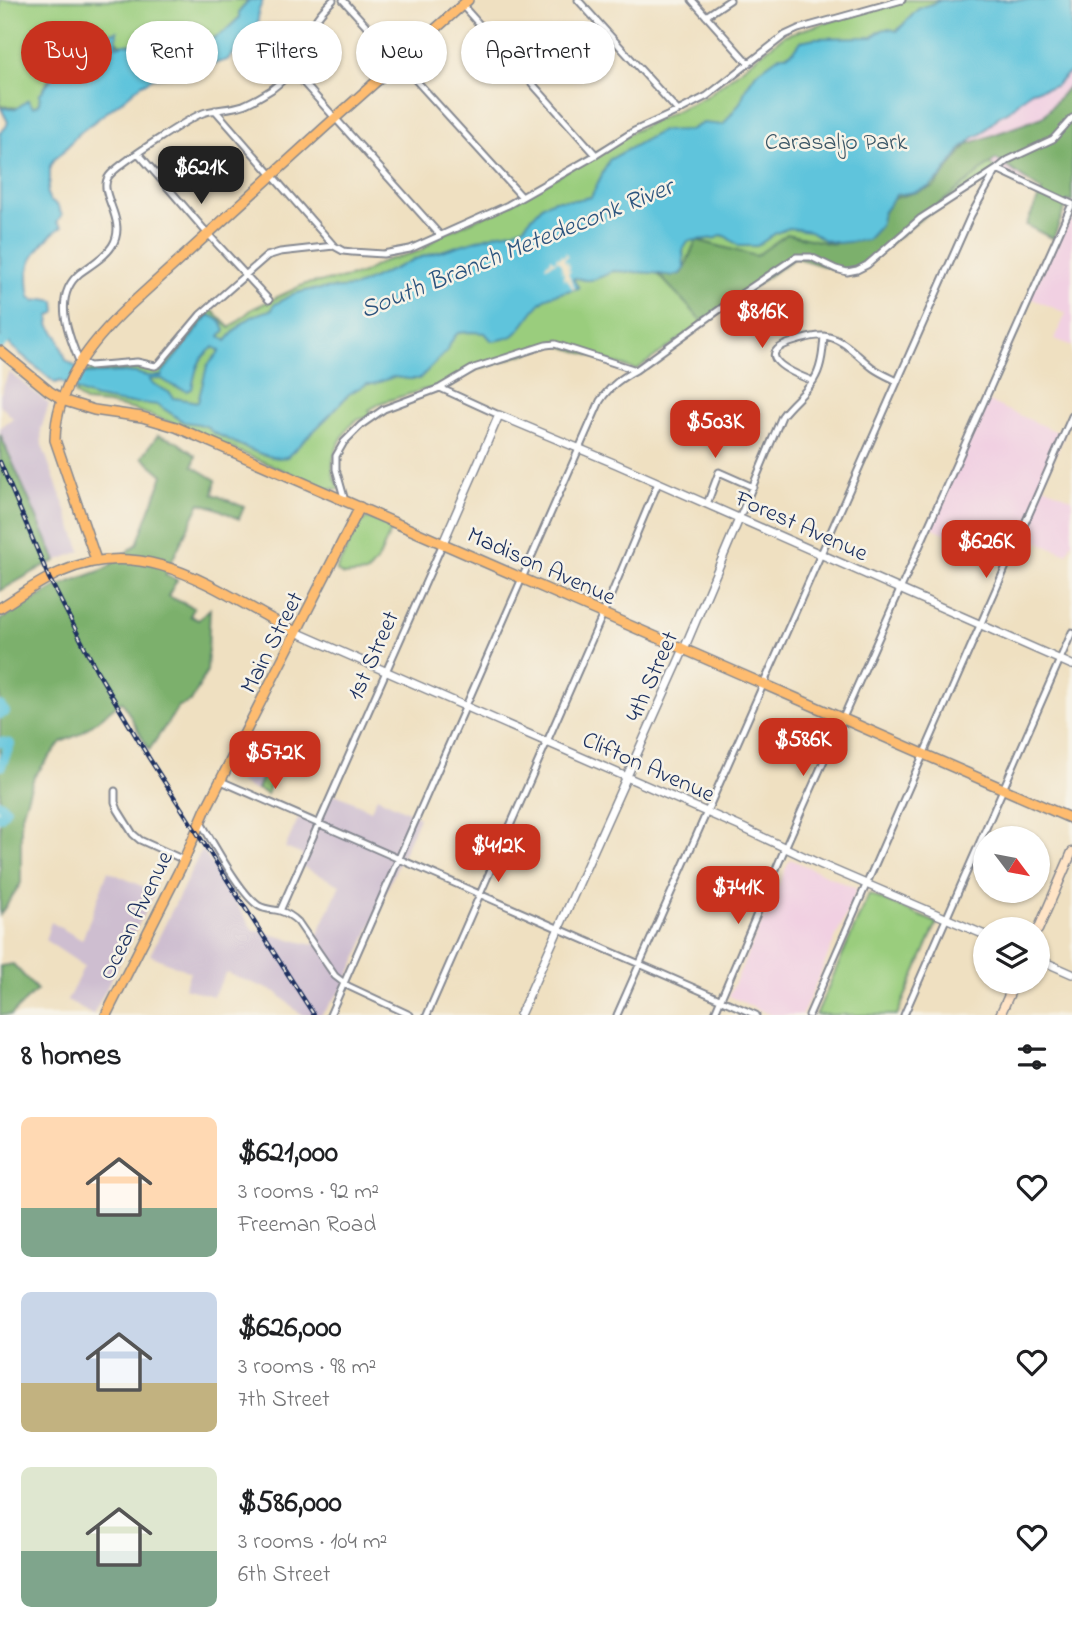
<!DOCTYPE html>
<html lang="en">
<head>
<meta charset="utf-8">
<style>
  body { margin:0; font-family:"Indie Flower",sans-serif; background:#f2f2f2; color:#202124; height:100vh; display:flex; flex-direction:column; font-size:26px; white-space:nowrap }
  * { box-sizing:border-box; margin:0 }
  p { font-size:23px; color:#757577 }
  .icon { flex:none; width:38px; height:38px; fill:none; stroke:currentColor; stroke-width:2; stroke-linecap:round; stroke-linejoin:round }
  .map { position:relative; height:1015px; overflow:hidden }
  .side { display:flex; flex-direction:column; background:#fff; flex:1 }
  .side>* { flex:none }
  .top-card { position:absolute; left:21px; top:21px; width:700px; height:63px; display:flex; gap:14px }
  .needle { width:46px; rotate:122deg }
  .fabs { position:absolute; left:973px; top:826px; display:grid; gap:14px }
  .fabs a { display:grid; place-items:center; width:77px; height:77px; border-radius:50%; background:#fff; box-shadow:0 2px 5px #0004; font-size:35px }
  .price { position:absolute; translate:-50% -60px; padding:0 16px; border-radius:14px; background:#c8321e; color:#fff; font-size:23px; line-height:46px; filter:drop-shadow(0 2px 4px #0008) }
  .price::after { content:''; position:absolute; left:50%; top:42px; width:21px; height:16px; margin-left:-10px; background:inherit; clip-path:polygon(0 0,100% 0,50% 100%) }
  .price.active { background:#222; color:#fff }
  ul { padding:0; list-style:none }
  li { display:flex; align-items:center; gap:21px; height:175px; padding:0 21px }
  li span { display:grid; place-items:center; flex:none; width:196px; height:140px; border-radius:10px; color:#555 }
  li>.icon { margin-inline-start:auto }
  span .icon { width:84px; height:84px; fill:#fffc; stroke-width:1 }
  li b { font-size:30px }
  h2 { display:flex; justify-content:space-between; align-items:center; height:84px; padding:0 21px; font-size:30px }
  .pill { padding:0 24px; border-radius:32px; background:#fff; box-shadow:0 2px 5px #0004; font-size:24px; line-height:63px }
  .pill.active { background:#c8321e; color:#fff }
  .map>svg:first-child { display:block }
  .built { fill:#f1d0e2 }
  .industrial { fill:#cebed0 }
  .green { fill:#9acd7d; stroke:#5a7e6e; stroke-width:2 }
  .forest { fill:#7bb06c; stroke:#4b7065; stroke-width:2 }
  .water { fill:#5ec4dc; stroke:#3c7a9d; stroke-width:2; fill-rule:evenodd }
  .pier { fill:#efe0c1 }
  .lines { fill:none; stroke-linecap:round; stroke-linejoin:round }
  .river { stroke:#5ec4dc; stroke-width:10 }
  .minor-casing { stroke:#858890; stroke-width:9 }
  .tertiary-casing { stroke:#858890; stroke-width:10 }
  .secondary-casing { stroke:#858890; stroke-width:11 }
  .primary-casing { stroke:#858890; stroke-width:12 }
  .trunk-casing { stroke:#858890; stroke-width:12 }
  .minor { stroke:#fff; stroke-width:5 }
  .tertiary { stroke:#fff; stroke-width:7 }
  .secondary { stroke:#ffe4c6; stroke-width:8 }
  .primary { stroke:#febc70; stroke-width:9 }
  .trunk { stroke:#febc70; stroke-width:9 }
  .rail-casing { stroke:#1b2f5e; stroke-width:4.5 }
  .rail { stroke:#f7f3e8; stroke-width:2; stroke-dasharray:5; stroke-linecap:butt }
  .labels { text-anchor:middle; stroke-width:5; stroke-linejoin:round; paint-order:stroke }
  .park-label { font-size:24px; fill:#3b5666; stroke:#f7f3e8 }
  .street-label { font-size:24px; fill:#1b2f5e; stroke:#f7f3e8 }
  .water-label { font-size:26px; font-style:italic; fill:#2c547e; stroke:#f7f3e8 }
</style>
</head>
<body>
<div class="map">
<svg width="1072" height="1015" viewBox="0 0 1072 1015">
  <rect width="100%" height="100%" fill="#f7f3e8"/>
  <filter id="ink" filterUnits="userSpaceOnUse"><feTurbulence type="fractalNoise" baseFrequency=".0143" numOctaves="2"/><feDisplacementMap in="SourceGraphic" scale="14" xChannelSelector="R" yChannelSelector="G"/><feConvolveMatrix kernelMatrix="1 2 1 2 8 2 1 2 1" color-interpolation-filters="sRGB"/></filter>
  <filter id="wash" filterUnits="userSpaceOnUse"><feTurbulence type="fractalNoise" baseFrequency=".00686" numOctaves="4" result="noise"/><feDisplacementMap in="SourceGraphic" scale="28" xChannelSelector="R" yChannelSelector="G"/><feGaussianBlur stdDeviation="1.57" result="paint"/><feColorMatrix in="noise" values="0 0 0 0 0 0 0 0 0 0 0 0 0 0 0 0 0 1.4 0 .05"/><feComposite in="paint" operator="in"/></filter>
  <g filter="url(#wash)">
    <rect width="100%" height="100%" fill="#efe0c1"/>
    <path class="built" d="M1072,70v276l-17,-7 11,-26 -36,-15 41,-94 -74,-35 -35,-21 12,-11 7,-3 18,-18 10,-5 16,-16 6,-4 24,-5z
      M985,400l79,35 -22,50 30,14v43l-5,12 -47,-20 -12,28 -79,-36z
      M790,859l67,30 -55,126h-31l-42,-19z"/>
    <path class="industrial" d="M9,372l40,32 -8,25 1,16 39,106 -25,10 -56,-127v-6l13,-10 -13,-13v-10z
      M252,756l16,7 -12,28 -17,-8 5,-10 7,3 5,-9 -7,-4z
      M331,792l40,18 6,-13 42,20 -75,170 -23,28h-20l-25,-23 -50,-19 -13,23 -29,-8 6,-16 -40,-17 52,-106 51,81 60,15 27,-60 -41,-20 4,-10 -18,-7 14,-31 18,7z
      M108,871l47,21 -62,123 -26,-14 17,-35 -39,-26 6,-18 31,18z"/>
    <path class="green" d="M0,0h249l-10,12v6l-15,14 -12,7 -18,4 -37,-1 -21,3 -11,-1 -3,2 -16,-13 -58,47 -12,30 -36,-4z
      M902,0h170v70l-17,16 -24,5 -6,4 -16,16 -10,5 -18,18 -7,3 -12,11 35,21 -76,49 -125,39 -160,113 -81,-26 -102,33 -13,11 -17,2 -40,12 -14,8 3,7c-5,1 -13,1 -17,4 -5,3 -10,12 -13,17 -10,17 -15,36 0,51h-15l-160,-68 -32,-11 -27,-6 -23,-2 -10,-8 7,-19 5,-4 56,-3 12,3 5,-2 46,-54 6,-5 18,18 22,-19 53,-25 35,-5 21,-5 23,-13 36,-10 20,-16 68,-30 126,-74 73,-35 78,-61z
      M365,519h7l20,9 -14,32 -11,13 -24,2 -7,-5 23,-46z
      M268,763l10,4 -11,27 -10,-5z
      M869,894l68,29 -40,92h-81z"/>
    <path class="forest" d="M1072,82v120l-4,-1 -15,38 -27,-14 16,-34 -46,-32 -133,106 -19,7 -51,-15 -91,64 -43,-46 24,-3 13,-32 60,16 31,-22 45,10 37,-8 23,-37 42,-12 34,-43 75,-27z
      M0,434l56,127 -12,5 -44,25z
      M158,435l18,6 20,15 -3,10 23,14 -3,14 31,13 -5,12 -23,-11 -16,-5 -35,72 12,5 -9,16 26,12 -4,8 8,4 12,-11 -3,62 -16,31 -12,4 -30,44 -27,-49 -42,33 -19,8 -27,35 -13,41v65l-21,32v-295l56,-33 49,-18 32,-25 26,-69 -21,-18z
      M13,964l24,26 -26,25h-11v-49z"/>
    <path class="water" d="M249,0h14l-4,10 -2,19 -11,14 -19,17 -45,14 -29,4 -11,6 -14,12 -50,38 -15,18 -9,7 -4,7v14l-3,14 3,7 7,4 5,10 -5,7 5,5c-9,4 -30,27 -32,37 -3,10 -2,23 0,33l5,4 9,-2 11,2 1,11 -6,4 -1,9 9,12 8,23 20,14 35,-2 15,1 11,3h15v-3l47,-58c7,2 14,7 16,15l-5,6 6,5c14,-17 24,-27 46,-31l2,-5 19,-11 16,-4 46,-3 60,-28 85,-26 13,-2 10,-4 20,-22 11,-5h21l16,-3 18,-37 52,-29 29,-1 13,-7 20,2 18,-24 5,-13 10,-15 25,-18c10,1 15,-6 20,-14l14,-3 58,-1c8,-8 13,-10 24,-6l21,-22 23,-9h131v70l-17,16 -24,5 -22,20 -10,5 -18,18 -7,3 -12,11 -21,29 -12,10 -14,5 -19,3 -13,18 -3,13 -13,14 -29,3 -14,-3 -14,-9 -21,-3 -13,5 -19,13h-18l-14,-10 -4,-1 -4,3 -29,3 -5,9 1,19 -4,5 -8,2 -19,-3 -41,-2c-5,4 -19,10 -26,9 -4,0 -7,-2 -11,-2l-2,1 6,9 -30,8c-16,10 -22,28 -35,39 -5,4 -15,5 -22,6l-7,-8 -14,-1 -13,1 -4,4 -8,15 -27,27h-10l-16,-2 -19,7h-7l-10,5 -9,6 -20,22 -41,40c-20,5 -56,-17 -75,-25l-4,-5 -9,-3 -15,-2 -26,-17 -18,-2h-16l-28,-5 -14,-5 -22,-12 -5,2 -45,-38v-4c-2,-5 -6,-5 -10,-3v-205l6,-6 2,-5 -7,-14 15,1 12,-9 5,7 6,-3 1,-10 10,-14 49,-42 18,-7 -1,15 9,-2 11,1 21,-3 37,1 18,-4 12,-7 15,-14v-6zM214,347l6,4 -13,15 -9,36 -24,-4 -4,-5 -18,-10 -3,-4h13l11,7 14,5 5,-2c4,-20 5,-30 22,-42z"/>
    <path class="pier" d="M564,251l4,5 -4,3v2h4l-4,2 5,-1 -3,4 3,-2 1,3 -3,2h4l-3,2h4l-4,2 7,16h-2l-6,-10 -4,2 3,-3h-4l3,-3 -4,1 3,-2v-2l-4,1 3,-3 -4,1 4,-2 -1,-1h-4l4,-1 -3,-7 -13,7 -1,-2 3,-2 -1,-3 2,3 1,-1 -1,-3 2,3v-4l3,3 3,-2 -1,-3 3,2 -1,-3 2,3 1,-5 1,4 4,-2z"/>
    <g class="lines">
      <path class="river" d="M0,345l18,-16
        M0,706l5,6 -5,2
        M0,742l10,2 -9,22 -1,-1
        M0,804l6,5 -6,8"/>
    </g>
  </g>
  <g filter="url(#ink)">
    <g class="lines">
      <g class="minor-casing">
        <path id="minor" d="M333,0c-9,9 -18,18 -22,30 -3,6 -3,14 -6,20 -6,16 -21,30 -34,40 -8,5 -20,12 -28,15 -12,4 -25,4 -37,7 -13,3 -88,52 -97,64 -13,17 20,44 3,70 -7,11 -21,19 -32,27 -28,23 -12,61 -1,88l11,5 47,-4 18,4 4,-2 41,-49 67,-59 13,-4 54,-6 9,5 9,1 31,2 27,-5 98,-44 88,-50 38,-24 44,-20 29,-15 78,-61 13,-6 104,-29
          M343,0l179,197
          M578,0l100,111
          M692,0l56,63
          M462,5l134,150
          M706,16l24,-16
          M292,70l148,165
          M215,110l119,136
          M138,153l70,81 61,66
          M813,381c-21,-8 -65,-27 -17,-40 8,-2 18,-6 27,-5 20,1 35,21 50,32 7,5 16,9 24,13
          M440,388l59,27
          M345,501l-9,-32v-13l8,-14 17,-17 23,-16 56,-21 34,-20 72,-23 9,-1 81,26
          M707,504l12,-32 34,15
          M739,519l43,-103c10,-14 28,-26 34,-40 6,-12 7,-27 8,-40
          M221,781l535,234
          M115,791v11l3,8 15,24 7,6 44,20
          M200,821c13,21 40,73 59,85 7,4 13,3 21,5 7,2 13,6 18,11l37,54 13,10 62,29
          M280,911l163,-368
          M330,1015l270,-614c10,-15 21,-23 36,-31l105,-76 55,-37h15l25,12 11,3 10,-2 10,-5 54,-47 76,-49 11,-9 45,-21 19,-21
          M427,1015l176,-401 55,-131
          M617,1015l354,-800 26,-46 75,35
          M714,1015l71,-167 287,-644
          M809,1015l263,-599
          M904,1015l168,-383"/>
      </g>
      <g class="tertiary-casing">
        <path id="tertiary" d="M443,543l56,-128 117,49 456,201
          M296,632l447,196 79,37 163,70
          M1038,959l34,15
          M520,1015l164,-366 55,-130"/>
      </g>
      <g class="secondary-casing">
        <path id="secondary" d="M1038,930l34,-78
          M1000,1015l15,-33"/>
      </g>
      <g class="primary-casing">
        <path id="primary" d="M96,560l-41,-120c1,-55 36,-98 74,-134l195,-178 144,-128
          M0,608c20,-12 39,-27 61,-36 89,-39 159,22 235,60
          M106,1015l74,-146 25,-58 155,-304"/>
      </g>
      <g class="trunk-casing">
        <path id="trunk" d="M0,351l49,40 16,10 29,9 48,7 34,10 896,392"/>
      </g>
      <use href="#minor" class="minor"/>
      <use href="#tertiary" class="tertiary"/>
      <use href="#secondary" class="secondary"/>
      <use href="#primary" class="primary"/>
      <use href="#trunk" class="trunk"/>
      <g class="rail-casing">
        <path id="rail" d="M0,462l49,116 48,93 52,87 165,257"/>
      </g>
      <use href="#rail" class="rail"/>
    </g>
  </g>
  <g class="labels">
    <g class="park-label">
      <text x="836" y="149">Carasaljo Park</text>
    </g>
    <g class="street-label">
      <text transform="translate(802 525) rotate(24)" y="8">Forest Avenue</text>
      <text transform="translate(542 565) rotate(24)" y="8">Madison Avenue</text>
      <text transform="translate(271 642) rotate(-63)" y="8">Main Street</text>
      <text transform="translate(372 655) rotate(-66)" y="8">1st Street</text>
      <text transform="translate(651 676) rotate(-66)" y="8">4th Street</text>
      <text transform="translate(649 766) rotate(24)" y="8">Clifton Avenue</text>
      <text transform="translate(135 915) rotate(-64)" y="8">Ocean Avenue</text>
    </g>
    <g class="water-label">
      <text transform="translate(516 247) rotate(-22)" y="9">South Branch Metedeconk River</text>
    </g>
  </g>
</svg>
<div class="fabs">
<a><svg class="needle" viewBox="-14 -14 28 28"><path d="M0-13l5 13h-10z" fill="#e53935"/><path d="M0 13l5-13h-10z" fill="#757577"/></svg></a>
<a><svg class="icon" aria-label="layers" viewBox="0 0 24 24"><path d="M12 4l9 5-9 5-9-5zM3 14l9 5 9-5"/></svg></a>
</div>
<b class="price active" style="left:201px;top:206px">$621K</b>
<b class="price" style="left:762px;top:350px">$816K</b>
<b class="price" style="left:715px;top:460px">$503K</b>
<b class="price" style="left:986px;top:580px">$626K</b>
<b class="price" style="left:803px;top:778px">$586K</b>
<b class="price" style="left:275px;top:791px">$572K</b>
<b class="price" style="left:498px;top:884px">$412K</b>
<b class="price" style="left:738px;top:926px">$741K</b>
<div class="top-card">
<a class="pill active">Buy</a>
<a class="pill">Rent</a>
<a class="pill">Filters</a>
<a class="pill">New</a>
<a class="pill">Apartment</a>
</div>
</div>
<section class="side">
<h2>8 homes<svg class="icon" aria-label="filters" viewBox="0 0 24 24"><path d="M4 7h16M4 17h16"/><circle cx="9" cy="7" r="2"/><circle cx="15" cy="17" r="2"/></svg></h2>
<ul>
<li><span style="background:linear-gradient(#ffd9b3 65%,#7fa58c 0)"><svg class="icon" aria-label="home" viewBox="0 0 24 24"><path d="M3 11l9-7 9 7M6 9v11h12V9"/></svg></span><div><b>$621,000</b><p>3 rooms · 92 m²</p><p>Freeman Road</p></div><svg class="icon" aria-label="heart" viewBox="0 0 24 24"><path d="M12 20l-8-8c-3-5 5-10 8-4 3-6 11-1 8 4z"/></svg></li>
<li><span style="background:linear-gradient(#c9d6e8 65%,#c2b280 0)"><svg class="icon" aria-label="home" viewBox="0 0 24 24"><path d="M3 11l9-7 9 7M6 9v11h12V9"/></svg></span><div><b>$626,000</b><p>3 rooms · 98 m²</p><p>7th Street</p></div><svg class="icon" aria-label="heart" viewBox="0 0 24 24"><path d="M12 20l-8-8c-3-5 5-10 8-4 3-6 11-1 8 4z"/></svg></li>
<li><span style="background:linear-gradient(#dfe7d0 60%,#7fa58c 0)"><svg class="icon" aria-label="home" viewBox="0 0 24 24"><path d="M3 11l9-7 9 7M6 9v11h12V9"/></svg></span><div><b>$586,000</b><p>3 rooms · 104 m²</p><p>6th Street</p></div><svg class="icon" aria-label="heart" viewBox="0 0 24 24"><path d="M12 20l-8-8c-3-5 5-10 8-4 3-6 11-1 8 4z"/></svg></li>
</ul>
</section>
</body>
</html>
